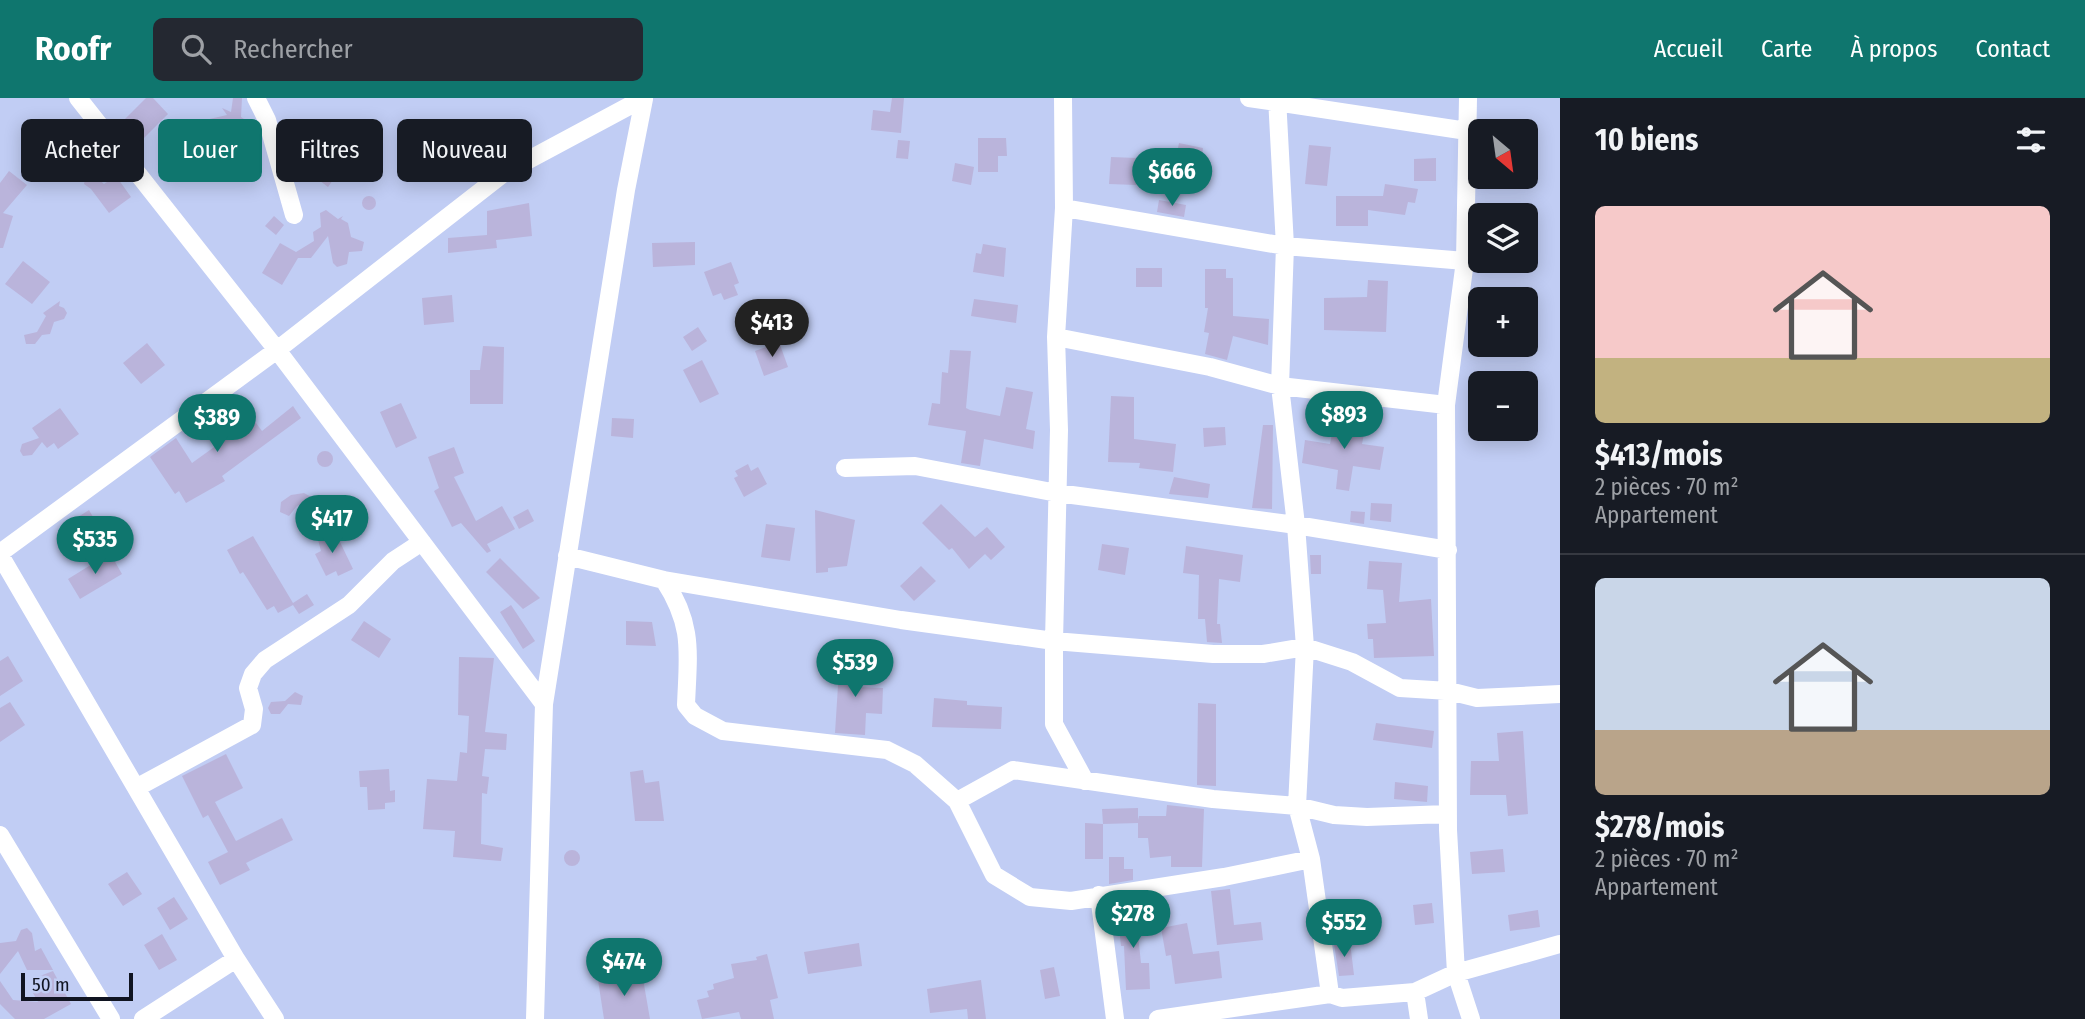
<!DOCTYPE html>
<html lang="fr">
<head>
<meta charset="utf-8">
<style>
  body { margin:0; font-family:"Fira Sans Condensed",sans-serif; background:#242831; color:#f1f3f6; height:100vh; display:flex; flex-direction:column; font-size:26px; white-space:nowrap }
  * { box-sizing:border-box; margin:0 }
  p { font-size:23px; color:#9ea1a6 }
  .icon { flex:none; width:38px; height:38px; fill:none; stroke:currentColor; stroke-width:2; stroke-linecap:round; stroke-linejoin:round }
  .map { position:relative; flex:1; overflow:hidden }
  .sheet { display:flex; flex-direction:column; background:#171b24; width:525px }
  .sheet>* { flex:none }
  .guide { position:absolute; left:21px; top:21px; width:665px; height:63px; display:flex; gap:14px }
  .needle { width:46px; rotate:151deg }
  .buttons { position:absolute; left:1468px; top:21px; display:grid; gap:14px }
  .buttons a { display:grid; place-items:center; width:70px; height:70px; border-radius:10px; background:#171b24; box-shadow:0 4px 18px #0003; font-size:35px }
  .scale { position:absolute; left:21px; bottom:18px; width:112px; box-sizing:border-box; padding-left:7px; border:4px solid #101421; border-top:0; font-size:19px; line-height:24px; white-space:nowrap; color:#101421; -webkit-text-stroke:5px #c1cdf4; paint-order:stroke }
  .price { position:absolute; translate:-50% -60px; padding:0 16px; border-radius:24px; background:#0f766e; color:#fff; font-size:23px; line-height:46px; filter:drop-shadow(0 2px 4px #0008) }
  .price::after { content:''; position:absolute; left:50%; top:42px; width:21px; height:16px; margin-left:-10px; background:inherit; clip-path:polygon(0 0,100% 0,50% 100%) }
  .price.current { background:#222; color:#fff }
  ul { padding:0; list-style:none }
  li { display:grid; align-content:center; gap:14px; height:371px; padding:0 35px }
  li+li { border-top:2px solid #363941 }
  li span { display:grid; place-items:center; height:217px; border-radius:10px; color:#555 }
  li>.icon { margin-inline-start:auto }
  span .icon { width:126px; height:126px; fill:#fffc; stroke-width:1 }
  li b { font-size:30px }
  h2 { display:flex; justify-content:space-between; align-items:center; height:84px; padding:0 35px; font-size:30px }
  .chip { padding:0 24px; border-radius:10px; background:#171b24; box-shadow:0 4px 18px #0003; font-size:24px; line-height:63px }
  .chip.current { background:#0f766e; color:#fff }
  header { display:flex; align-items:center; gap:42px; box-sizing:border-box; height:98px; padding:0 35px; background:#0f766e; color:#fff }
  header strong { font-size:33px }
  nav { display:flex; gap:38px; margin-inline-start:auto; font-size:24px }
  .search { width:490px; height:63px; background:#242831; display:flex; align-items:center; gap:18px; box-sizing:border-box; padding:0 24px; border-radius:10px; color:#9ea1a6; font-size:26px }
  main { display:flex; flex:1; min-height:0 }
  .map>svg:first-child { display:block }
  .building { fill:#bab4db }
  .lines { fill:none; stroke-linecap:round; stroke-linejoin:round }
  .minor { stroke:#fff; stroke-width:18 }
</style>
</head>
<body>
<header>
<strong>Roofr</strong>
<div class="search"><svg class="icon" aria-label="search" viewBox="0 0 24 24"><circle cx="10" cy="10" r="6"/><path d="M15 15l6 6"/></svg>Rechercher</div>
<nav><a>Accueil</a><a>Carte</a><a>À propos</a><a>Contact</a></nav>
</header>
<main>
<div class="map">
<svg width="1560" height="921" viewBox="0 0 1560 921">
  <rect width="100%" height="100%" fill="#c1cdf4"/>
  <path class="building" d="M146,0h7l15,16 -29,29 -19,-19z
    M233,0h9l-1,19 9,6 2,10 -13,-1 -5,-7 -29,-1v-4l22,-5 -5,-7 9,4z
    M892,0h12l-3,35 -30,-3 2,-20 17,2z
    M978,40h28l1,18h-9v16h-20z
    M898,42l12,1 -2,18 -12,-1z
    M1179,45l24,5 -5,42h-15l1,-26 -9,-2z
    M1309,47l22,2 -4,39 -22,-2z
    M364 60a7 7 0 1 1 14 0a7 7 0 1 1-14 0Z
    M1111,59l26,1 -1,27 -27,-1z
    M1436,60v23h-22v-22z
    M327,63l13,9 -12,17 -13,-10z
    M955,65l19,4 -3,18 -19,-4z
    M9,73l18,14 -24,28 10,3 -10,32h-3v-65z
    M93,76l11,10 12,-8 15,21 -22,16 -18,-24 -7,-5 2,-9z
    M1385,86l33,5 -3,14 -7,-1 -3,13 -37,-5v16h-32v-30h47z
    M362 105a7 7 0 1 1 14 0a7 7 0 1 1-14 0Z
    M1159,102l27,5 -2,12 -27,-5z
    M529,105l3,33 -36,4 1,8 -49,5v-15l39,-3v-24z
    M326,112l12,9 5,-3 -2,3 7,4 3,14 13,5 -2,9 -13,1 -2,12 -10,3 -4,-4 -5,-27 -17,22h-13l-16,27 -20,-12 18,-30 16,9 18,-11 -1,-9 8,-5 -1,-14z
    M274,118l10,9 -8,10 -11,-9z
    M695,144v23l-42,2 -1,-24z
    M983,146l23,4 -2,29 -31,-5 3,-19 5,1z
    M23,163l27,21 -18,22 -27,-20z
    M731,164l8,21 -5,2 4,10 -14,5 -3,-7 -8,3 -9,-24z
    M1136,170h26v19h-26z
    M1205,171h21v9h7v38l36,3 -1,26 -35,-9 -6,24 -22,-6 4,-21 -5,-1 4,-24h-3z
    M1368,182l20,1 -2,51 -62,-2v-32l43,-1z
    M452,197l2,27 -30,3 -2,-27z
    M974,201l44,6 -2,18 -45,-7z
    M60,203l-1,5 5,2 3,5 -3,6 -10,3 -4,12 -8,1 -7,9h-9l-2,-9 13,-3 9,-16 -3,-3z
    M698,229l9,14 -15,10 -9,-14z
    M779,244l9,25 -24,9 -9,-25z
    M147,245l18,22 -24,19 -18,-21z
    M483,248l21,1 -1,57h-33v-34h10z
    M950,252l21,1 -5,57 4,2 30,6 6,-29 27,5 -7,37 9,2 -2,18 -49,-10 -4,27 -19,-3 5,-32 -38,-6 4,-22 8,1 2,-32 6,1z
    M702,262l17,34 -19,9 -17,-33z
    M1111,298l23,1v42l42,5 -3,28 -34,-4 1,-5 -32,-1z
    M401,305l16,35 -21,10 -16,-36z
    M293,308l8,12 -79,58 3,5 -39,22 -7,-12 -4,3 -25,-37 26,-19 16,25 32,-23 -10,-16 12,-8 5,8 17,-12 14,19z
    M60,310l19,26 -21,15 -4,-6 -7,5 -5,-6 -10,13 -9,1 -3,-5 2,-7 17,-6 -7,-10z
    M1336,316l31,5 -5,25 22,3 -4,23 -27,-4 -4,25 -13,-2 2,-19 -36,-7 3,-23 25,4z
    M612,320l22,1 -1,19 -22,-2z
    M1263,327h10l-1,84 -20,-1z
    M1225,329l1,18 -22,2 -1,-19z
    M454,349l10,26 -10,4 22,44 26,-15 13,23 -28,15 4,7 -4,2 -26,-30 -9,4 -18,-36 5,-3 -11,-31z
    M317 361a8 8 0 1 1 16 0a8 8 0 1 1-16 0Z
    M748,366l3,7 7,-4 9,17 -23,13 -10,-19 4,-2 -3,-5z
    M1174,379l36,7 -2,14 -39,-4z
    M304,395l11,6 -18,7 -8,10 -9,-4 1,-10 10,-7z
    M1371,405l21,1 -1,18 -21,-2z
    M941,406l34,33 12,-10 18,20 -14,13 -6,-6 -16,15 -17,-21 -3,2 -27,-27z
    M528,411l6,12 -15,8 -6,-12z
    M89,412l18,31 -12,6 -17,-30z
    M815,412l40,10 -8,46 -19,2v4l-12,1z
    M1351,413l14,1 -1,12 -14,-2z
    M766,426l29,4 -5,33 -29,-4z
    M322,432l9,3 4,11 5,-2 13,27 -15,7 -2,-5 -10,5 -11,-22 6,-3 -4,-15z
    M253,438l40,67 14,-9 7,11 -15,9 -6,-9 -15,8 -4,-7 -7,4 -24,-38 -3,2 -13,-24z
    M1102,446l27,4 -4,27 -27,-5z
    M1186,448l57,9 -3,27 -21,-3 -2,45h3l2,19 -15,-1 -2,-23h-7l1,-44 -16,-2z
    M110,455l12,21 -42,25 -12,-20z
    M1310,457h11v19h-10z
    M500,460l40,40 -17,11 -37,-37z
    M1369,463l33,2 -3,39 32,-3 3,57 -60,2 -1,-19h-5l-1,-15 19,-1 -3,-33 -16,-1z
    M921,468l15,15 -22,20 -14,-15z
    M511,507l24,36 -12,8 -23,-37z
    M364,523l27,18 -12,19 -28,-18z
    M626,523l26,1 4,24 -30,-1z
    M840,556l20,2 -3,31 26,1 -1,26 -16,-1 -1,22 -30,-2z
    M8,558l15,25 -23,15v-35z
    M459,559l35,1 -9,74 22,2 -1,16 -21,-1 -3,27 7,1 -2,17 -5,-1 -1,51 22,4 -2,13 -48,-4 2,-26 -32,-2 4,-50 30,2 3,-29 7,1 2,-37 -11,-1z
    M295,594l8,4 -2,9 -13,-1 -8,10h-9l-3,-6 3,-6 14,-1z
    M934,600l33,3v4l35,2 -1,22 -69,-2z
    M10,604l15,23 -25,17v-34z
    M1198,605l18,1v82l-19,-1z
    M1376,625l58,8 -2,17 -59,-8z
    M1523,633l5,83 -20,2 -2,-21h-36l1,-34h28l-2,-28z
    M226,656l17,34 -28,14 21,39 46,-23 11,22 -47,23 4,7 -30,15 -12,-23 20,-10 -20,-37 -5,3 -21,-42z
    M389,671l1,22 5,-1v12l-10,1v6l-17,1 -1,-23h-7l-1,-16z
    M643,672l2,13 14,-2 5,40h-29l-5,-49z
    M1395,684l33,4 -1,16 -33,-3z
    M1167,707l37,4 -2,58h-31v-11l-21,2 -2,-20h-10v-15l-35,1 -1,-15 36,-1v12l1,-4h27z
    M1085,725l18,1v35h-18z
    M1503,751l2,23 -33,2 -2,-22z
    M564 760a8 8 0 1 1 16 0a8 8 0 1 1-16 0Z
    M1109,759h15v12h9v11l-24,4z
    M127,774l15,22 -19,12 -15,-22z
    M1230,791l4,36 27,-3 2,18 -46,5 -6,-54z
    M174,799l14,22 -18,11 -13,-22z
    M1432,805l2,20 -19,2 -2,-20z
    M1135,809l1,8 4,-1 2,21h-4l3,28h8l1,26 -24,1 -2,-44h-3l-4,-37z
    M1538,812l2,17 -30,4 -2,-16z
    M1375,816l2,15 -29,4 -2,-14z
    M1187,825l6,31 26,-3 3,27 -47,6 -4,-29 -5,1 -5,-28z
    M27,830l5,5 3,18 6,-3 12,22h-26l-9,-19 -18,23v-31l16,-2 5,-11z
    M162,836l15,26 -18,10 -15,-25z
    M1350,844l4,33 -15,1 -5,-32z
    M859,845l3,23 -54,8 -4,-22z
    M767,856l11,44 -8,2 4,19h-33l-2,-7 -37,7 -5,-19 12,-3 -2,-6 7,-2 -1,-5 21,-6 -3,-14 26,-4 -1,-3z
    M1054,869l6,29 -15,3 -5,-29z
    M53,873l18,33 -27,15h-29l-15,-15v-23l13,19 25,2 -5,-9 5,-2 -6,-12z
    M642,875l8,46h-46l-6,-39z
    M981,882l5,39h-18l-1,-10 -37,4 -3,-24z"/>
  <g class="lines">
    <path class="minor" d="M78,0l199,252 267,354 -9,315
      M256,0l11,22 27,95
      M1063,0l1,110 -8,129 3,93 -5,211 159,13h50l42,-7 47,15 48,26 49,3 28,7 83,-4
      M1249,0l218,33
      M1277,0l8,148 -5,140 16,139 9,122 -8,159 14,53 19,135
      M1468,0l-3,163 -19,144 2,425 8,143 15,46
      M1064,110l221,38 180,15
      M1056,239l154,30 70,19 166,19
      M845,370l70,-2 142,27 239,32 152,25
      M0,455l277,-203 227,-177 140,-75
      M0,457l236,404 39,60
      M567,458l97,24c30,46 24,73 22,125l9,11 28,15 164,19 28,14 42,37 37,74 36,22 41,4 153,-24 87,-18
      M664,482l237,40 153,21v83l31,57
      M544,606l82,-514 18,-91
      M136,690l116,-63 2,-16 -6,-21 5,-14 12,-14 84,-55 44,-44 29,-19
      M957,703l56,-31 200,29 84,7 37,9 33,2 80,-3
      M0,737l111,184
      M1099,797l16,124
      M1415,894l4,27
      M143,921l93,-60
      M1158,921l172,-25 12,4 73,-6 41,-19 104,-29"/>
  </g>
</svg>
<div class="buttons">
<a><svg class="needle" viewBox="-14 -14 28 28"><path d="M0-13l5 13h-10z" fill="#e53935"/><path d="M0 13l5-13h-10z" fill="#9ea1a6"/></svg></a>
<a><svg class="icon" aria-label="layers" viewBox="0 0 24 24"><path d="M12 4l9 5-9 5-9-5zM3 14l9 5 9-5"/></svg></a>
<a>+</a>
<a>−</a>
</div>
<div class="scale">50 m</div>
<b class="price" style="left:1172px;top:110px">$666</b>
<b class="price current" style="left:772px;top:261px">$413</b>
<b class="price" style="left:1344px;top:353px">$893</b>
<b class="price" style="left:217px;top:356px">$389</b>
<b class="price" style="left:332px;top:457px">$417</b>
<b class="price" style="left:95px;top:478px">$535</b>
<b class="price" style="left:855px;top:601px">$539</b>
<b class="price" style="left:1133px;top:852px">$278</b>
<b class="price" style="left:1344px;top:861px">$552</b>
<b class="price" style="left:624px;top:900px">$474</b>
<div class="guide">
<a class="chip">Acheter</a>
<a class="chip current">Louer</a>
<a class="chip">Filtres</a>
<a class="chip">Nouveau</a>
</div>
</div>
<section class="sheet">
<h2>10 biens<svg class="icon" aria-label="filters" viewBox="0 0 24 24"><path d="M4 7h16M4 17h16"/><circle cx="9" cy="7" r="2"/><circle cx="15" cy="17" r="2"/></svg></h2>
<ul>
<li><span style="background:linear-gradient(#f6c9c9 70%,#c2b280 0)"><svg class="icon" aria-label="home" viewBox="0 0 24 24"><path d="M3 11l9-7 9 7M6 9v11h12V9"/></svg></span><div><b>$413/mois</b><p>2 pièces · 70 m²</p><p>Appartement</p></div></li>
<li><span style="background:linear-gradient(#c9d6e8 70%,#b9a48a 0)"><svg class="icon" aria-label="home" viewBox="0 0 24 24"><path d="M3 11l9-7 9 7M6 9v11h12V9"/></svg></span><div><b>$278/mois</b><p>2 pièces · 70 m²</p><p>Appartement</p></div></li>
</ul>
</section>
</main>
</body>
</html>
